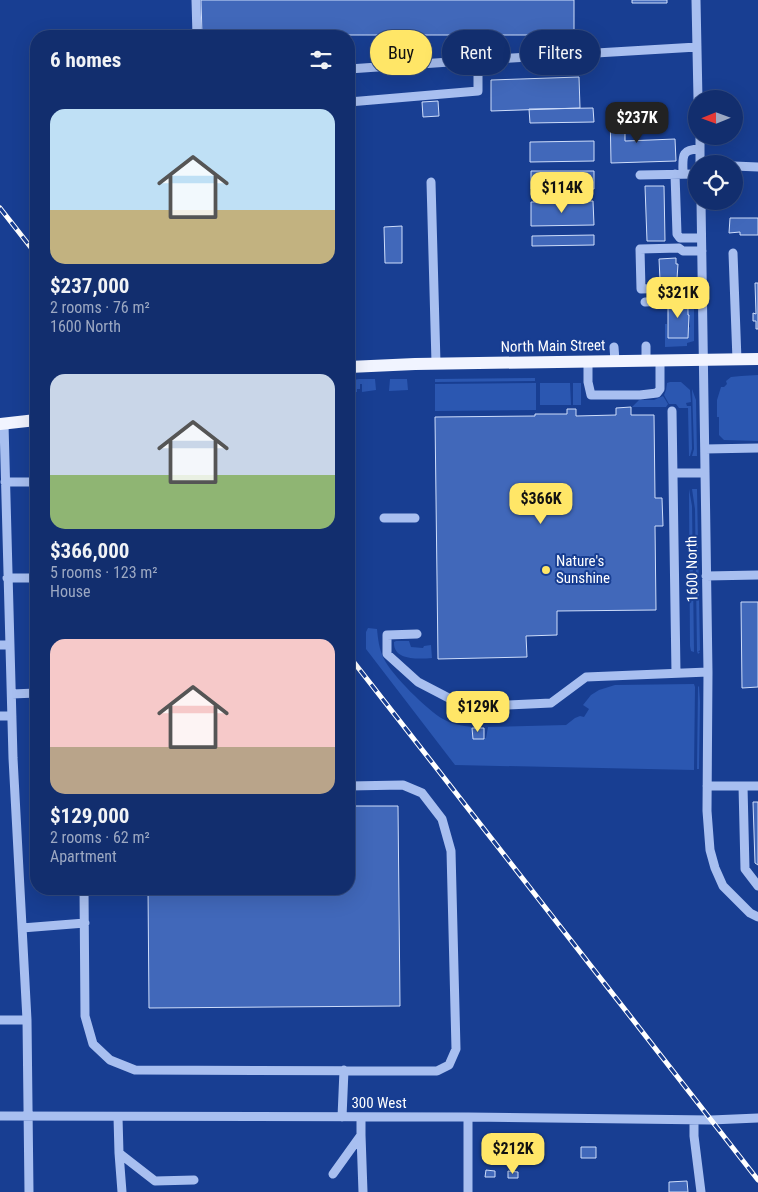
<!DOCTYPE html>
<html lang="en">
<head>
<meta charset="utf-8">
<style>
  body { margin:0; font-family:"Roboto Condensed",sans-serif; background:#1f3a76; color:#f1f3f6; height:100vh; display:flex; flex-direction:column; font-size:19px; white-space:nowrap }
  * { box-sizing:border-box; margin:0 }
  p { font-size:16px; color:#9ca8c2 }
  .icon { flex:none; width:28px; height:28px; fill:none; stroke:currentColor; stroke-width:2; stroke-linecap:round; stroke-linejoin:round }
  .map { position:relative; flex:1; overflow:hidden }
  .drawer { position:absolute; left:30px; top:30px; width:325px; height:865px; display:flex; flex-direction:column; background:#122e6e; border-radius:20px; box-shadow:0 5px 20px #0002,0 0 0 1px #314a81 }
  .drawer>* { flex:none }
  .banner { position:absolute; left:370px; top:30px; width:312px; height:45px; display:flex; gap:10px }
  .needle { width:32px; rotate:269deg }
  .buttons { position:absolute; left:688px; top:90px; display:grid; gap:10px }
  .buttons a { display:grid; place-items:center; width:55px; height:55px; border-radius:50%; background:#122e6e; box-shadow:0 5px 20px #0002,0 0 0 1px #314a81; font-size:25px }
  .price { position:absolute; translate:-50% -42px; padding:0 11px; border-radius:10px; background:#ffe667; color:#111; font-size:16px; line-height:32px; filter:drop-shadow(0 1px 2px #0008) }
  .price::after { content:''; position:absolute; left:50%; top:30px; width:15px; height:11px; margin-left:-8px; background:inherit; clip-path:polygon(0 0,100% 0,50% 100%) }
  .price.current { background:#222; color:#fff }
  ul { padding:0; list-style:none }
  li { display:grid; align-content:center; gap:10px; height:265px; padding:0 20px }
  li span { display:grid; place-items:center; height:155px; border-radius:15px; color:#555 }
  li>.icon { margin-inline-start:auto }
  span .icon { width:90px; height:90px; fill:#fffc; stroke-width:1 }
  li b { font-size:21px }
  h2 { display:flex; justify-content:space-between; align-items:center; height:60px; padding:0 20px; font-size:21px }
  .chip { padding:0 18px; border-radius:22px; background:#122e6e; box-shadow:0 5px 20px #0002,0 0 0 1px #314a81; font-size:18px; line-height:45px }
  .chip.current { background:#ffe667; color:#111 }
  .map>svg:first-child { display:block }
  .green { fill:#2b57b1 }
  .building { fill:#4168ba; stroke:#ceddfb }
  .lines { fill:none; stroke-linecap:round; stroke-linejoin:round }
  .path { stroke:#a8bff0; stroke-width:2; stroke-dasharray:2.5 4; stroke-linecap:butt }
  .minor { stroke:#a8bff0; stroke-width:9 }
  .major { stroke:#f1f4ff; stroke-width:12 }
  .rail-casing { stroke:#fff; stroke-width:5 }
  .rail { stroke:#183e92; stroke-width:3; stroke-dasharray:9; stroke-linecap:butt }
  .poi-dot { fill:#ffe667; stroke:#183e92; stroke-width:2 }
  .labels { text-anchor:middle; stroke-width:4; stroke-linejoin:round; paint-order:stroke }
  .street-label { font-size:15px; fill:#fff; stroke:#183e92 }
  .poi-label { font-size:15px; fill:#fff; stroke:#183e92; text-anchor:start }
</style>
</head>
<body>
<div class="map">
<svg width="758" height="1192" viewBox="0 0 758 1192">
  <rect width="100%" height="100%" fill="#183e92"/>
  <path class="green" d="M688,307h6v34l-7,2v3l-22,1v-23h2l1,14h20v-10l2,-1 -1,-12 -1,-1 1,-4z
    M758,375v66l-34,-1 -5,-5v-18h-2v-17l4,-13h3l3,-3 -1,-3 5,-4 10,-1z
    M535,378v3l-100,1v-3z
    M359,379h16l1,11 -14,2v-8h-2v5h-3v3h-2l-2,-12z
    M390,379h17l1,11 -19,1z
    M670,382h11l9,8 1,12 -5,1 1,3h4l1,43 -2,7h-1l-1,-48h-9l-3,-4h-7l-5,-9 2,-5 1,-7z
    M536,383v27l-101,1v-27z
    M540,383h30l1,22h-31z
    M573,383h8v22h-8z
    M692,389l4,11 1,56h-5l2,-7z
    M663,396l5,8 -2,3h-34l7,-7h15z
    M689,489l3,17 2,146 -3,-1 -1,-5z
    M692,489h5l3,161 -2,2h2l-2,2 -1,-3 -2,-142z
    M368,628l9,1c1,10 2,20 7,30 7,15 44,52 59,60 9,5 19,7 29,8l1,12 13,-1 2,-11 78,-2 9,-7 5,-2 4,1 5,-8 -6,-4 8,-10 8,-5 16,-5 79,-1 1,3 -1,83 -239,-5 -89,-116v-17z
    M396,641h13l2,6 12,1 1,-2 7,-1 1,13c-13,1 -39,3 -38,-16z
    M699,686l1,16 -1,67h-2l1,-82z"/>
  <path class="building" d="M201,0h373v35h-372z
    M632,0h35v3h-35z
    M579,77l1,31 -89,3v-31z
    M438,101l1,15 -16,1 -1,-15z
    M610,107h15v34l50,-2 1,22 -65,2z
    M593,108l1,14 -64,1 -1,-14z
    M594,141v20l-64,1v-20z
    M531,171h63v18h-63z
    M645,186h19l1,55h-18z
    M593,201l1,24 -63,1v-24z
    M730,218h28v17h-18v-3l-11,1z
    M402,226v37h-17l-1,-36z
    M594,235v10l-62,1v-10z
    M676,258v6h2l-1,15 -17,1 -1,-21z
    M755,283h3v46h-2v-8h-3v-8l3,1z
    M668,296h12v10h8v9h1l-1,23h-20z
    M631,407v8h23l1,83h7l1,28h-8l1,84 -99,1v24l-31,1 1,21 -89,2 -3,-242 100,-1v-2h32v-5h9v7l40,-1v-7z
    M741,602h17v85l-16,1z
    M472,728h12v11h-11z
    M753,802h5v63l-3,-2z
    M349,806h49l2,200 -251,2 -1,-119h201z
    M506,1143h9v6h-9z
    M581,1147h15v11h-15z
    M486,1170l9,1v6h-10z
    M508,1171l10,1v6h-10z
    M687,1181l1,11h-19v-10z"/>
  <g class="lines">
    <path class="path" d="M32,445l4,-1"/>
    <path class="minor" d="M196,0l1,36
      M696,0l2,99
      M349,69l129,-9
      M349,102l129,-11v-31l219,-13
      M700,136v28
      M734,166l24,1
      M675,174l2,60 3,4h21
      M683,174c0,-17 -3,-25 17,-25
      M640,175l56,-1
      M431,182l5,181
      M701,201l7,471 -1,139 3,39 5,18 8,18 27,27 8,4
      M702,251h-19l-4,-3 -39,1 1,40 62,-2
      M733,253l4,107
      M680,301l23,-1
      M645,302l23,-1
      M646,346v15
      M614,347l1,14
      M588,362v20l3,13h49l17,-2 3,-4v-28
      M672,411l4,262
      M4,424l9,334 14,262
      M705,449l53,-1
      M673,473h31
      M5,482h31
      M384,518h31
      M706,576l52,-1
      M7,578h29
      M417,634l-30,1v19l31,28 48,25 85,-4 35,-26 122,-5
      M0,645h10
      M12,694l24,-1
      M0,716h12
      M707,786h51
      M743,786l2,83 13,17
      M84,889l1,127 8,28 17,16 25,10 302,1 12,-6 7,-16 -5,-198 -9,-32 -20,-26 -19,-8 -54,1
      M22,928l63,-5
      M0,1020h27l2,172
      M0,1116l468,1 243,3 47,-2
      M118,1117l1,36 36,28 39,-1
      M342,1117l2,-47
      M468,1117v75
      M694,1120v16l7,56
      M361,1135l2,57
      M119,1153l3,39
      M333,1174l28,-39v-18"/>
    <path class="major" d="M349,367l66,-3 343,-5
      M0,424l36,-4"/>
    <g class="rail-casing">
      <path id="rail" d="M0,208l36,46
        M349,656l409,524"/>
    </g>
    <use href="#rail" class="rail"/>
  </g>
  <circle class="poi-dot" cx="546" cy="570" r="5"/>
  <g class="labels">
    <g class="street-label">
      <text transform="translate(553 346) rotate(-1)" y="5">North Main Street</text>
      <text transform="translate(692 569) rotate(-91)" y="5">1600 North</text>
      <text x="379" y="1108">300 West</text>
    </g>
    <g class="poi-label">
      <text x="556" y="566">Nature's<tspan x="556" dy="17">Sunshine</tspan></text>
    </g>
  </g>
</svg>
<div class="buttons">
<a><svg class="needle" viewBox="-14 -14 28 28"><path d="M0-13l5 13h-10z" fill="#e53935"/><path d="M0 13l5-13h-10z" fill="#9ca8c2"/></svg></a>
<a><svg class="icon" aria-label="locate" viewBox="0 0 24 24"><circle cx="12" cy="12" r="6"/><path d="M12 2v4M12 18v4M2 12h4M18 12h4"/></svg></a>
</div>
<b class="price current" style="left:637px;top:144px">$237K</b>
<b class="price" style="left:562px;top:214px">$114K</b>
<b class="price" style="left:678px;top:319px">$321K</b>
<b class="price" style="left:541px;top:525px">$366K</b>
<b class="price" style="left:478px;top:733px">$129K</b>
<b class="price" style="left:513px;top:1175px">$212K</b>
<div class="banner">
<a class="chip current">Buy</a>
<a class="chip">Rent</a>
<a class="chip">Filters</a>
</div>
<section class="drawer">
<h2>6 homes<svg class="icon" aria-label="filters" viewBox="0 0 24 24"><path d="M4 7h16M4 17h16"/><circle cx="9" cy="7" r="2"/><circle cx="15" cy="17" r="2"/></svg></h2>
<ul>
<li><span style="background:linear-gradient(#bfe0f5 65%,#c2b280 0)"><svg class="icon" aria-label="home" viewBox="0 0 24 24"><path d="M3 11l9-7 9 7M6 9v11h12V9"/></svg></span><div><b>$237,000</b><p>2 rooms · 76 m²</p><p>1600 North</p></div></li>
<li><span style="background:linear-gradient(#c9d6e8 65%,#8fb573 0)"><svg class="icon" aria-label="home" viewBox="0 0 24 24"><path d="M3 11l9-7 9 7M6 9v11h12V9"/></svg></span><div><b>$366,000</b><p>5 rooms · 123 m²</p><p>House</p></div></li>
<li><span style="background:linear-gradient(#f6c9c9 70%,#b9a48a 0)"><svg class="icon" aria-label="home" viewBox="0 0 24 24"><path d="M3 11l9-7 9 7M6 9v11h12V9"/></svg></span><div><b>$129,000</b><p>2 rooms · 62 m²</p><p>Apartment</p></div></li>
</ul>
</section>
</div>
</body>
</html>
